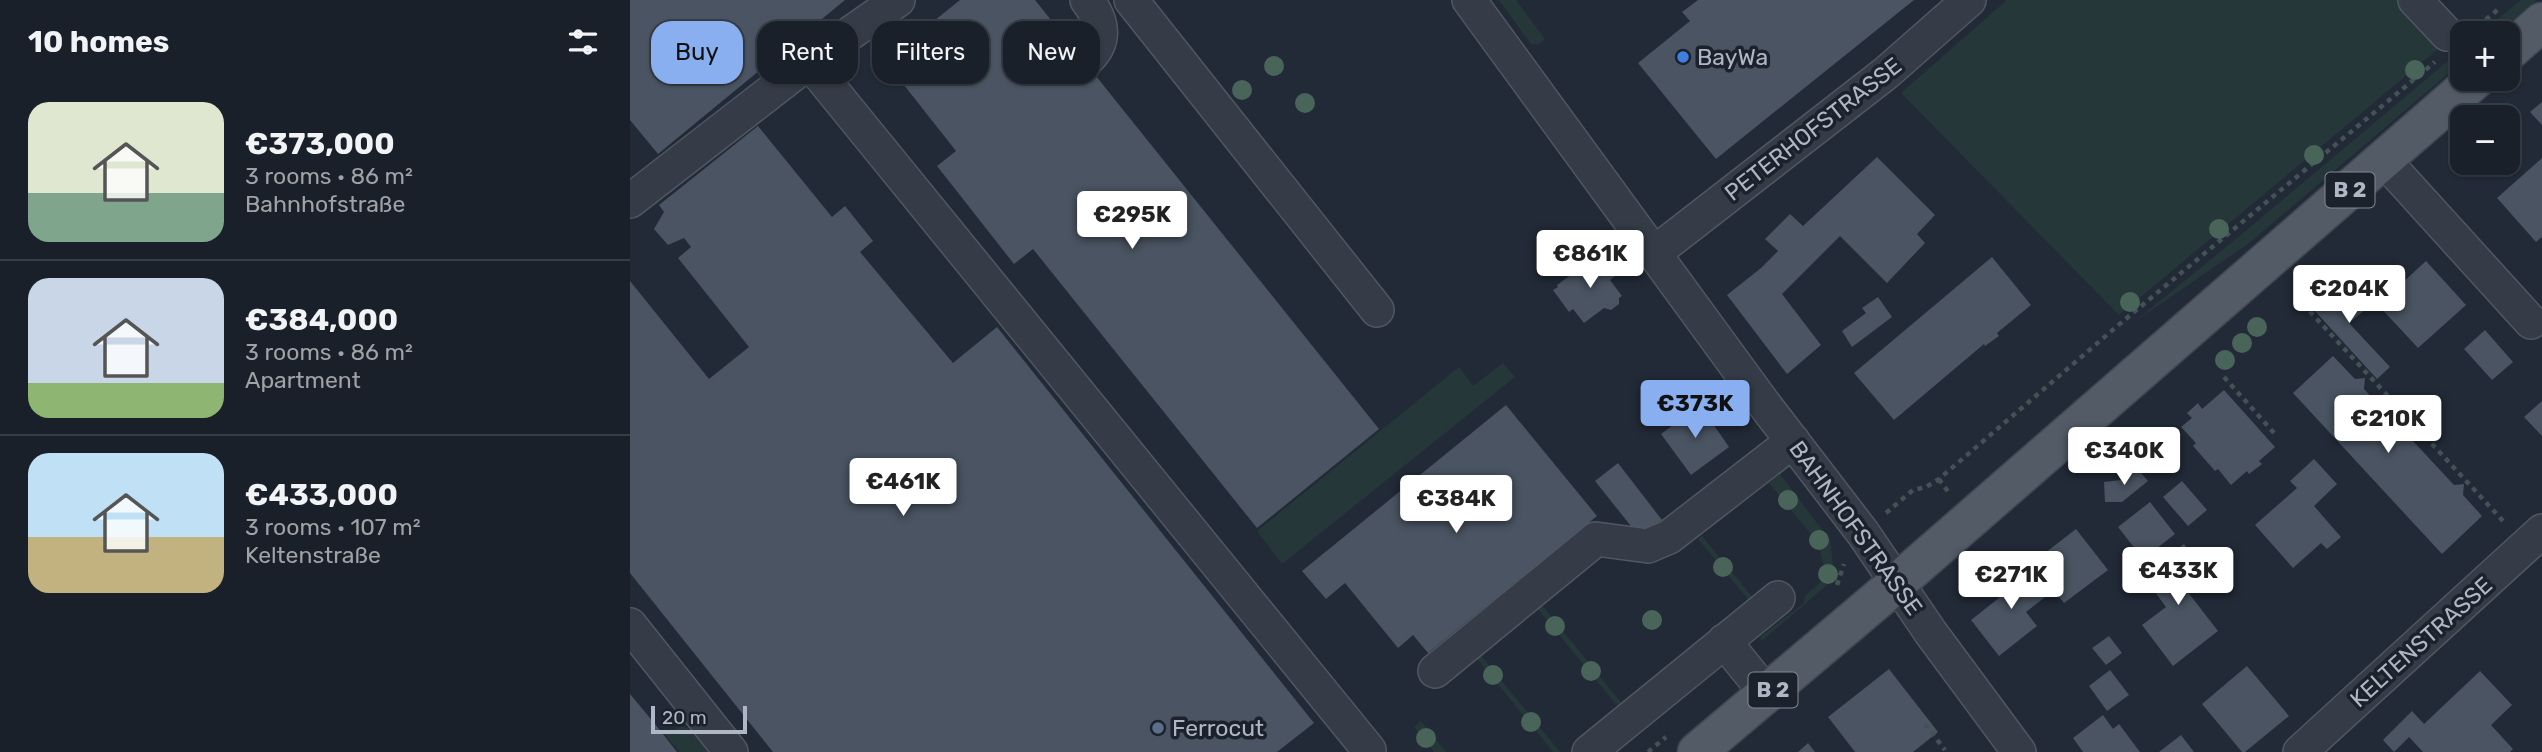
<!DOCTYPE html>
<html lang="en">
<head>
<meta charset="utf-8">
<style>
  body { margin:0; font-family:Rubik,sans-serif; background:#232831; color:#f1f3f6; height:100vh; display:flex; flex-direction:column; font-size:26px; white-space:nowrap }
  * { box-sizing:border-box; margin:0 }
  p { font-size:23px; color:#9fa3a8 }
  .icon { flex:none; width:38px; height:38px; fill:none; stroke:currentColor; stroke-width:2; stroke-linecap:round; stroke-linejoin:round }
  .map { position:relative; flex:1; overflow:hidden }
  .drawer { display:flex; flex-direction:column; background:#1a2029; width:630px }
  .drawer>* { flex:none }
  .hud { position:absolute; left:21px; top:21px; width:665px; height:63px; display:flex; gap:14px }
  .fabs { position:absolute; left:1820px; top:21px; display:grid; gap:14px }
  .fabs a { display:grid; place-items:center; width:70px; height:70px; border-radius:14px; background:#1a2029; box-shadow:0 2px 5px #0004,0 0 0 2px #383e46; font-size:35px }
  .scale { position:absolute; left:21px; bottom:18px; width:96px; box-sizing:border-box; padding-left:7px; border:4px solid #b0b7c4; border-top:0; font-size:19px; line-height:24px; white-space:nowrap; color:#b0b7c4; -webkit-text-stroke:5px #1b222c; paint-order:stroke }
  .price { position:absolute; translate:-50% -60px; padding:0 16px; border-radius:7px; background:#fff; color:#222; font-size:23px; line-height:46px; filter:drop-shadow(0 2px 4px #0008) }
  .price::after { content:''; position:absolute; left:50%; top:42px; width:21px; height:16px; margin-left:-10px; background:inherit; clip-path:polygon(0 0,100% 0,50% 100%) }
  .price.current { background:#89aff0; color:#111 }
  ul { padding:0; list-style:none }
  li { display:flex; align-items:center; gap:21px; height:175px; padding:0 28px }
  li+li { border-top:2px solid #383e46 }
  li span { display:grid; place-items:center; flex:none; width:196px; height:140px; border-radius:21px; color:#555 }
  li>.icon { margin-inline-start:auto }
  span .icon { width:84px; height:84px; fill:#fffc; stroke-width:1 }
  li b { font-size:30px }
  h2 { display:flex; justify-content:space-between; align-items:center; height:84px; padding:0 28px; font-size:30px }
  .tag { padding:0 24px; border-radius:21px; background:#1a2029; box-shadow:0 2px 5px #0004,0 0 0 2px #383e46; font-size:24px; line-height:63px }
  .tag.current { background:#89aff0; color:#111 }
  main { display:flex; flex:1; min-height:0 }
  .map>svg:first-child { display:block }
  .grass { fill:#253739 }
  .building { fill:#4a5462 }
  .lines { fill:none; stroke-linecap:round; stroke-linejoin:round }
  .minor-casing { stroke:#505762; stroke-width:36 }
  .major-casing { stroke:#3f4651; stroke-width:41 }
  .path { stroke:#425255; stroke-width:4.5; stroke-dasharray:5 5; stroke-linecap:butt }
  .minor { stroke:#353c47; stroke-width:33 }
  .major { stroke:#535b67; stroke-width:38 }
  .tree { fill:#496458 }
  .shop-dot { fill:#3f7fe0; stroke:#1b222c; stroke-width:2.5 }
  .service-dot { fill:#5c6f8a; stroke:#1b222c; stroke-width:2.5 }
  .labels { text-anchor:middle; stroke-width:7; stroke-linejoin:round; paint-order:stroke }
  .shield { fill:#1b222c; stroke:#838a96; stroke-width:2 }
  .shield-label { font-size:21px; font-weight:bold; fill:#b0b7c4 }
  .poi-label { font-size:23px; fill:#b0b7c4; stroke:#1b222c; text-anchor:start }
  .street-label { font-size:23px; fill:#b0b7c4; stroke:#1b222c }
</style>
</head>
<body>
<main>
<section class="drawer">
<h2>10 homes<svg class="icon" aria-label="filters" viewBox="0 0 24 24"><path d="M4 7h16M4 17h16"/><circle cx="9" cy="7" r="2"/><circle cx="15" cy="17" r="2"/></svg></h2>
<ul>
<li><span style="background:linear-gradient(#dfe7d0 65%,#7fa58c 0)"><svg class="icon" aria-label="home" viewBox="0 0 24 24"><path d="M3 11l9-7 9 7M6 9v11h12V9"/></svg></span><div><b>€373,000</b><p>3 rooms · 86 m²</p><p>Bahnhofstraße</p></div></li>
<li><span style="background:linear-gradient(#c9d6e8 75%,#8fb573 0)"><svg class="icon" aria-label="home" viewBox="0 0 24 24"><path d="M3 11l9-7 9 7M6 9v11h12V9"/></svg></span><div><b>€384,000</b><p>3 rooms · 86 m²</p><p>Apartment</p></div></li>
<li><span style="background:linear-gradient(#bfe0f5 60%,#c2b280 0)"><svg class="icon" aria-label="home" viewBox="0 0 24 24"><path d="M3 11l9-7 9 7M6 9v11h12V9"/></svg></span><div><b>€433,000</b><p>3 rooms · 107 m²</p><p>Keltenstraße</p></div></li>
</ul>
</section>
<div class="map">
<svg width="1912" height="752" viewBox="0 0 1912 752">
  <rect width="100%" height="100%" fill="#222a37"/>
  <path class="grass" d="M869,0h17l29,39 -6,5h-8z
    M1377,0h395l35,37v13l-318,265 -218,-222z
    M1891,0h16l-40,33h-16z
    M1832,49v13l-214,182 -114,78 102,-83z
    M873,363l12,14 -233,187 -25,-33 202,-164 14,19z
    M1150,474l50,66 4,33 -6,11 -66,57 -2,-4 44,-34 1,-7 20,-18 1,-4 -8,-31 -49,-60z
    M1072,536l53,64 -4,3 -53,-64z
    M911,604l83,102 -4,3 -83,-101z
    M849,653l81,99h-7l-78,-96z
    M791,721l25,31h-12l-20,-25z
    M52,726l13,6 17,20h-32l-16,-18z"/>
  <path class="building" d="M0,0h215l-187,154 -28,-34z
    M330,0h75l344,429 -122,99 -224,-279 -19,15 -77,-98 19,-15 -56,-71 39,-31 -15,-20z
    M1068,0h216l-198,159 -78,-96 52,-42 -8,-9z
    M1912,102v23l-12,-13z
    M128,126l74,91 13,-11 28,35 -13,11 93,111 44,-36 317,396 -37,29h-504l-143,-179v-292l79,98 40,-32 -71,-89 13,-11 -7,-9 -16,7 -14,-16 10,-17 -5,-7z
    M1247,157l58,58 -18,19 8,9 -38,40 -47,-47 -58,58 39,51 -34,29 -60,-79 34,-27 17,-17 -13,-12 25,-25 13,12z
    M1912,158v79l-6,5 -39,-44z
    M1362,257l39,48 -34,28 2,3 -14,10 -1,-2 -90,76 -40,-47z
    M964,258l7,10 10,-7 8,12 -9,7 12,16 -3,2v6l-8,6 -7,-2 -20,15 -11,-14 -4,3 -16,-22 5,-3 -1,-2z
    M1796,261l40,44 -48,43 -40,-43z
    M1709,279l27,30 -17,14 41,44 -13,12 -63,-69 13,-12 -5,-5z
    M1248,297l14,20 -40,30 -10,-16 24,-18 -4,-5z
    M1855,330l28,32 -21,18 -28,-31z
    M1703,356l22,23 10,-1 -1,11 40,43 10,-1 -1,10 41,44 10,-1 -1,11 19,21 -40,38 -149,-161z
    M1594,390l51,57 -16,14 3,3 -13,10 -2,-3 -16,14 -13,-16 -3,2 -22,-25 3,-3 -15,-16 11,-9 -5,-5 11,-10 4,6z
    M1912,401v35l-18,-19z
    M876,405l91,111 -169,137 -15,-18 -15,13 -53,-65 -19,16 -24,-28z
    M1070,405l29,42 -38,28 -30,-41z
    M1684,459l23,25 -23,22 27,31 -14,12 -6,-6 -28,25 -38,-43 42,-37 -7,-7z
    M988,463l44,57 -24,15 -43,-54z
    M1505,466l13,15 -26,21h-17l-1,-20 17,-2z
    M1552,481l25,29 -19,16 -25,-29z
    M1520,502l25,32 -32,25 -25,-32z
    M1446,529l32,41 -44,33 -32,-40z
    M1554,544l21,28 -15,11 3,4 -6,4 31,40 -45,35 -31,-41 24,-18 -23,-31z
    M1394,563l24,32 -22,17 11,14 -38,30 -28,-36 38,-30 -6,-8z
    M1479,636l13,17 -16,12 -14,-17z
    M1617,666l42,50 -44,36h-3l-40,-48z
    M1259,669l49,63 -25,20h-58l-27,-35z
    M1480,670l19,25 -22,16 -18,-25z
    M1850,671l32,34 -21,20 22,24 -3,3h-87l-14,-15 -15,15 -11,-12 29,-29 12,13z
    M0,694l25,30 22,28h-47z
    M1473,715l10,14 6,-5 21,28h-57l-10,-14z
    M1551,735l13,17h-35z
    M1178,743l7,9h-17z"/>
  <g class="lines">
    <g class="minor-casing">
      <path id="minor" d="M501,0l246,310
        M839,0l295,404 99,129 68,100 88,119
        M1785,0l32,34
        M179,62l560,688 -3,2
        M454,62c23,-19 20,-40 3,-62
        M1754,160l147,162
        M0,201l179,-139 89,-62
        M1023,254l233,-181 83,-73
        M0,625l101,127
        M1094,641l43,53
        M805,671l161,-132 52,7 21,-9 124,-96
        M959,752l189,-154
        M1670,752l242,-221"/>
    </g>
    <g class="major-casing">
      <path id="major" d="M1878,52l34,-30
        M1067,752l200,-169 579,-504"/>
    </g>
    <path class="path" d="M1848,26l23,-19
      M1673,304l201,218
      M1594,377l51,57
      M1309,479l10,14
      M1256,513l27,-23 13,-3 13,-8 183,-157 313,-260
      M1207,585l7,-21
      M1295,724l20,26
      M1018,752l18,-15"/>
    <use href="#minor" class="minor"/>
    <use href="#major" class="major"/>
  </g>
  <g class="tree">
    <circle cx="644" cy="66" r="10"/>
    <circle cx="1785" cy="70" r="10"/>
    <circle cx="612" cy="90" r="10"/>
    <circle cx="675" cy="103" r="10"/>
    <circle cx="1684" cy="155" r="10"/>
    <circle cx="1589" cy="229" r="10"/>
    <circle cx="1500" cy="302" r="10"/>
    <circle cx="1627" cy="327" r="10"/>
    <circle cx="1612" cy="343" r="10"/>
    <circle cx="1595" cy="360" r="10"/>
    <circle cx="1158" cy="500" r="10"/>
    <circle cx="1189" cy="540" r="10"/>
    <circle cx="1093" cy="567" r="10"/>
    <circle cx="1198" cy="574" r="10"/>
    <circle cx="1022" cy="620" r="10"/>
    <circle cx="925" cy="626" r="10"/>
    <circle cx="961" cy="671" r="10"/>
    <circle cx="863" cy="675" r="10"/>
    <circle cx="901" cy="722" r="10"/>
    <circle cx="796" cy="738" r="10"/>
  </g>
  <circle class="shop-dot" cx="1053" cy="57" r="7"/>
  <circle class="service-dot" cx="528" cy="728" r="7"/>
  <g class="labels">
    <g class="shield">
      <rect x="1695.5" y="172.5" width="49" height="35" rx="5"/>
      <rect x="1118.5" y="672.5" width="49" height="35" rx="5"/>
    </g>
    <g class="shield-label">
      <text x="1720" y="197">B 2</text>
      <text x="1143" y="697">B 2</text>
    </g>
    <g class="poi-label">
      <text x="1067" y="65">BayWa</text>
      <text x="542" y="736">Ferrocut</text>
    </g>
    <g class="street-label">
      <text transform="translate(1183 129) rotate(-38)" y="8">PETERHOFSTRASSE</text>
      <text transform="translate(1226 528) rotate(54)" y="8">BAHNHOFSTRASSE</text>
      <text transform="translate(1791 642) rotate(-42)" y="8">KELTENSTRASSE</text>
    </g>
  </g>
</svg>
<div class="fabs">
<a>+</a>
<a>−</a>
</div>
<div class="scale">20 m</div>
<b class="price" style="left:502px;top:251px">€295K</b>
<b class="price" style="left:960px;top:290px">€861K</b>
<b class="price" style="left:1719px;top:325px">€204K</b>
<b class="price current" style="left:1065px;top:440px">€373K</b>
<b class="price" style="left:1758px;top:455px">€210K</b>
<b class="price" style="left:1494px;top:487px">€340K</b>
<b class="price" style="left:273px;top:518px">€461K</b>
<b class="price" style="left:826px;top:535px">€384K</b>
<b class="price" style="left:1548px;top:607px">€433K</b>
<b class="price" style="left:1381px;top:611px">€271K</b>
<div class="hud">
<a class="tag current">Buy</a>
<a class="tag">Rent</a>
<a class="tag">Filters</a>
<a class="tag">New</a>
</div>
</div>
</main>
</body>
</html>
